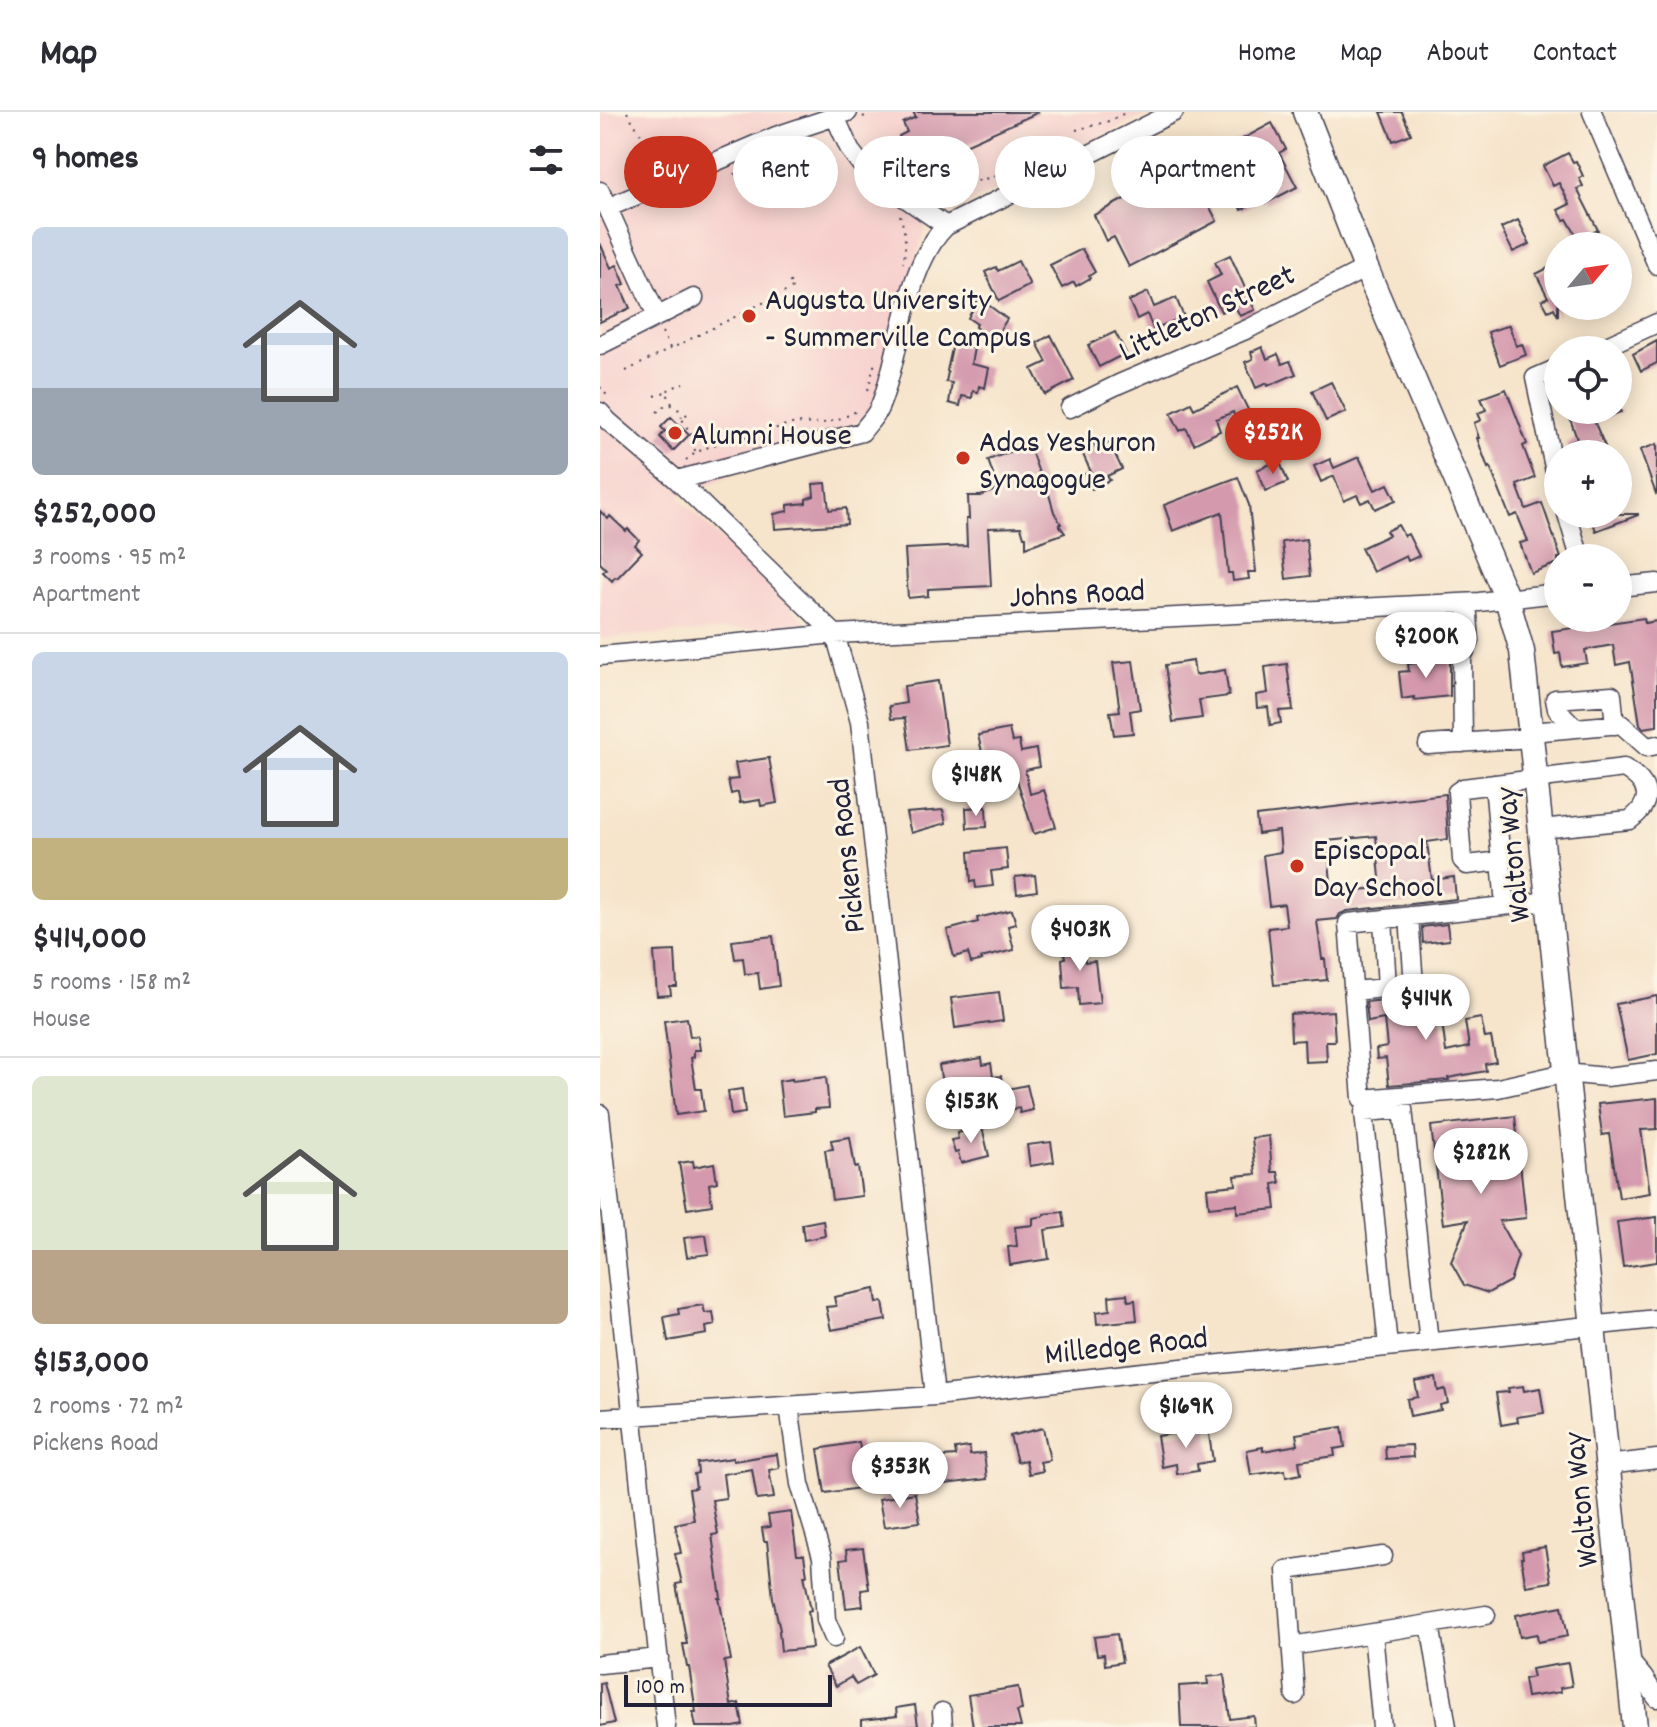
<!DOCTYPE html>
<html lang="en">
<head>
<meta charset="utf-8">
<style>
  body { margin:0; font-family:Dekko,sans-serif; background:#f2f2f3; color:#2b2b33; height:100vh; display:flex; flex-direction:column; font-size:30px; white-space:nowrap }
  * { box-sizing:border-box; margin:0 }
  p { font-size:26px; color:#7c7c81 }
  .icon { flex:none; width:44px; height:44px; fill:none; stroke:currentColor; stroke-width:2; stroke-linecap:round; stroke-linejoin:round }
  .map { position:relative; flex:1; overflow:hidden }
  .drawer { display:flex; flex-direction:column; background:#fff; width:600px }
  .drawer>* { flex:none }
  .hud { position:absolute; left:24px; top:24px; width:760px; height:72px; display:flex; gap:16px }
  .needle { width:52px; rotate:61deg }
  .buttons { position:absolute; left:944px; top:120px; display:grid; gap:16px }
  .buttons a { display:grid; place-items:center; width:88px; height:88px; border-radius:50%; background:#fff; box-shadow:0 4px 20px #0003; font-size:40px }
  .scale { position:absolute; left:24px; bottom:20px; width:208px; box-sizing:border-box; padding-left:8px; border:4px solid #22223b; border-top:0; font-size:22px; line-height:28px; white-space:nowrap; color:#22223b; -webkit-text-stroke:6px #fcf5e5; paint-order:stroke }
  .price { position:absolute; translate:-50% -68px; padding:0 18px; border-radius:28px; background:#fff; color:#222; font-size:26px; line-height:52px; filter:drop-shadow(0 2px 4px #0008) }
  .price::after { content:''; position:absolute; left:50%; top:48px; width:24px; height:18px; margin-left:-12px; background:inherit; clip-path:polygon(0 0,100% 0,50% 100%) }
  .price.selected { background:#c8321e; color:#fff }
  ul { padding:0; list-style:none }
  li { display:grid; align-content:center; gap:16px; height:424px; padding:0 32px }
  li+li { border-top:2px solid #e1e1e2 }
  li span { display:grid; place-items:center; height:248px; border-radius:12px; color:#555 }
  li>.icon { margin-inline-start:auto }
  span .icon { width:144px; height:144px; fill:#fffc; stroke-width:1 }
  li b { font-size:34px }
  h2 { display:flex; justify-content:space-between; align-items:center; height:96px; padding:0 32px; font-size:34px }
  .tag { padding:0 28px; border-radius:36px; background:#fff; box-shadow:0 4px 20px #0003; font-size:28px; line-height:72px }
  .tag.selected { background:#c8321e; color:#fff }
  header { display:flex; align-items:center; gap:48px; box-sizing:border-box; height:112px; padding:0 40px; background:#fff; border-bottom:2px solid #e1e1e2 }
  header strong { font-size:38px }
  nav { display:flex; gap:44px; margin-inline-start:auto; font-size:28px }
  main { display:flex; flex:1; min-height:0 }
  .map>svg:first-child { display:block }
  .built { fill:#f7d0cd }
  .building { fill:#d499ad; fill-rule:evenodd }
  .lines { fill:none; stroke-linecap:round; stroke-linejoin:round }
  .minor-casing { stroke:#423f51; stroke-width:21 }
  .major-casing { stroke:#423f51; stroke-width:27 }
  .path { stroke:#423f51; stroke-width:2; stroke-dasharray:2 6; stroke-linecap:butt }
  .minor { stroke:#fff; stroke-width:18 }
  .major { stroke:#fff; stroke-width:24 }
  .poi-dot { fill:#c8321e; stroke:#fcf5e5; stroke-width:3 }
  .labels { text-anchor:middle; stroke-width:6; stroke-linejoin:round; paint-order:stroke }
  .poi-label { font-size:32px; fill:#22223b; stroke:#fcf5e5; text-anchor:start }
  .street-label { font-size:32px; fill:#22223b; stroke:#fcf5e5 }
</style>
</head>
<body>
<header>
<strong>Map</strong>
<nav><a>Home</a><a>Map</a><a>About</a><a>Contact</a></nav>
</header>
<main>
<section class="drawer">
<h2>9 homes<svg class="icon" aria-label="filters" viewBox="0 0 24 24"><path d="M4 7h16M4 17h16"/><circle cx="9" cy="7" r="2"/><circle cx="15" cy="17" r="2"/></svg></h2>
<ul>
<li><span style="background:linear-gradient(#c9d6e8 65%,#9aa5b1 0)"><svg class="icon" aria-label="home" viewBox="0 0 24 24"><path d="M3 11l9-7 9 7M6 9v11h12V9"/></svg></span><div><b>$252,000</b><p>3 rooms · 95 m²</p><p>Apartment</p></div></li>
<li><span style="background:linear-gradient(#c9d6e8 75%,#c2b280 0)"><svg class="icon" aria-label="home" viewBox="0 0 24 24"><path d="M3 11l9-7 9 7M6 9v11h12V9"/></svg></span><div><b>$414,000</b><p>5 rooms · 158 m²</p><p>House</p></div></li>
<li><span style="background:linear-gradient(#dfe7d0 70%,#b9a48a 0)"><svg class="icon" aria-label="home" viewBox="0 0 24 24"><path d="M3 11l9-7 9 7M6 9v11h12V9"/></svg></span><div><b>$153,000</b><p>2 rooms · 72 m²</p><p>Pickens Road</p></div></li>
</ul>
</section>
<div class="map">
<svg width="1057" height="1615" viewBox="0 0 1057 1615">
  <rect width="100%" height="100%" fill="#fcf5e5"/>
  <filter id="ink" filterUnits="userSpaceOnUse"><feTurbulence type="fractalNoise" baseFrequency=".0125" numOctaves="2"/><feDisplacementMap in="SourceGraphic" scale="16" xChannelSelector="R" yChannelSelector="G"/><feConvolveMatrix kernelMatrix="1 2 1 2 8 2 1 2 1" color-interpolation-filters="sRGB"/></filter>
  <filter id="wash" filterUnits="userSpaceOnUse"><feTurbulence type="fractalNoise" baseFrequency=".006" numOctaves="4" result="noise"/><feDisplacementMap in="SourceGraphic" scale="32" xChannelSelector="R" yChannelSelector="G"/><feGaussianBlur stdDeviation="1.8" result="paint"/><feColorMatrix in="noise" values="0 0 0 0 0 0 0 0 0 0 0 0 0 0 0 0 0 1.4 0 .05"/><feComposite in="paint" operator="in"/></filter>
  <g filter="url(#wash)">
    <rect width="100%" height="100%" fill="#f6e4cb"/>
    <path class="built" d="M0,0h551l-225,113 -54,182 -16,16 -178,74 131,128 -209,13z"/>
    <g id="blocks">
      <path class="building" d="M313,0h126l-134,60 -11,-25 8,-4 -3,-7 8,-4 -4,-9 13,-6z
        M781,0h21l9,22 -18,7z
        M672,11l14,26 -7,4 18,34 -31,16 -2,-5 -23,12 -6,-14 3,-1 -11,-21 -27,14 17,33 -88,46 -15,-30 -8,4 -12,-26 74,-39 -1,-3 23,-12 1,3 19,-10 1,2z
        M968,41l5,9 3,-1 7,15 -4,2 4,8 -6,3 21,41 -19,10 -12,-21 -3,1 -6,-10 12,-6 -11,-21 -6,3 -10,-20z
        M918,108l12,24 -17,8 -12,-24z
        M0,131l11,25 6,-3 8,19 -5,2 10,22 -30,14z
        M482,137l13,23 -6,4 1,2 -14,8 -2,-4 -12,6 -12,-23z
        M630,143l25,55 -15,6 -5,-10 -14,6 -14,-30 14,-7 -6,-13z
        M418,149l12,24 -31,16 -14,-29 11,-5 2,4z
        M950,155l8,15v34l-4,-8 -6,3 -6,-11 6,-3 -12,-23z
        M548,180l6,15 22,-9 8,19 -31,12 -6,-15 -10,5 -8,-18z
        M379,186l28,21 -8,13 -2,-1 -6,7 -16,-11 2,-3 -9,-6z
        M909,213l7,21 6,-2 4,11 -26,10 -12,-33z
        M515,220l11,21 -27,14 -11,-22z
        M451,223l23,45 -29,15 -13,-26 15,-7 -10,-19z
        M1057,229v22l-16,8 -8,-17z
        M353,232l21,4 -3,16 18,4 -4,20 -6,-2 -1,6 -5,-1 -1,7 -10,-2 -2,10 -11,-3 3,-20 -6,-1 2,-10 -1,-1z
        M662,235l5,12 11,-5 4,10 8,-3 6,13 -28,12 -1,-3 -11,5 -11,-26 8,-3 -2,-7z
        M731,270l15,30 -20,9 -14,-30z
        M637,275l15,31 -14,7 -5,-13 -17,7 4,12 -26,13 -8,-16 -6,3 -9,-18 20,-10 3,6z
        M906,277l21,55 -4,2 12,32 -18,7 9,24 16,-6 19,55h-3v5l-27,10 -11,-30 8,-2 -11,-27 -7,3 -20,-50 -2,1 -11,-30h2l-5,-15 7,-3 -3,-7 8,-3 -5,-12z
        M967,298h53l1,2 -27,9 13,30 -6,3h-31l-4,-10 11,-5z
        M71,305l18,18 -16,16 -13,-14 5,-6 -4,-4z
        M679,305l9,18 3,-2 7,14 -15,8 -17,-32z
        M493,330l3,6 13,-6 13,27 -15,7 3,4 -18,9 -7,-15 6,-2 -11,-24z
        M1057,332v49l-1,1 -16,-44z
        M428,333l2,7 1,-1 15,41 2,-1 6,21 7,12 -2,1 6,8 -39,14v-10h-2l-3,-10 -33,1 3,58 -63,3v7l-20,2 -3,-49 62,-3 -1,-27h3l-1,-23h13l17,-7 -10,-29z
        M759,345l16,33 13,-6 8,16 -21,9 -5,-10 -9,4 -4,-8 -13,6 -10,-25 -13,6 -7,-16 16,-7 4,9z
        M679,348l9,22 -22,9 -9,-21z
        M638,365l11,28 7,67h-8l1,7 -16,2 -1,-8h-4l-6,-61 -49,19 -9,-26z
        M226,371l3,27 17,-2 1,16 -72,5 -1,-15 14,-3v-6l18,-2v-4l8,-3 -1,-12z
        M0,399l8,8 2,-3 16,15 2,-2 11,11 -4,5 7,7 -25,26 -2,-1 -3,4 -9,-9 3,-3 -6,-6z
        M990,402h48v1l-42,16z
        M798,413l6,11 4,-2 11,22 -11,5 -2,-5 -33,16 -12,-24 28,-13 -3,-4z
        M706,427l4,37 -24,3 -4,-37z
        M1044,506l1,5 12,-2v105l-14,2 -3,-4 -10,-62 -14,3 -3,-20 -28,5 2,13 -25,4 -2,-14 -5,1 -3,-23z
        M850,547v37l-36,4v-3l-12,2 -3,-27 10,-1 -1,-7z
        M533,549l7,48 -10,2 3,22 -19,2 -4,-23 10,-1 -7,-48z
        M593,549l2,14 30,-5 4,26 -30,4 3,18 -29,4 -8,-57z
        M687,552l6,46 -14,1 2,12 -11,2 -2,-18 -11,1 -1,-13 12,-2 -3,-26z
        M338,569l9,64 -37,5 -5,-32 -14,1 -2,-13 17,-3 -2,-17z
        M409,617l3,13 7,-1 2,11 15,-3 3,18 -14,3 5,24 14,-4 12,37 -22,7 -17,-54 -45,9 -6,-30 17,-3 -5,-21z
        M169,646l8,45 -16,3 -1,-6 -20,3 -2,-11 -7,2 -3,-14 10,-1 -3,-16z
        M845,682l3,45 -21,3 5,38 22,-3 2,22 -109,12 -7,3 -3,5 -20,2 5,38h3l2,21 -53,5 -6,-57 19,-2 -3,-22 -15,2 -6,-51 18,-3 -2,-21 -21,3 -2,-18zM776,724l5,52 -49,4 -5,-51z
        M386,695l1,20 -20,1 -1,-20z
        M343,698l3,13 -35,10 -5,-20z
        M406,736l2,21 -17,2 2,15 -17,2 -1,-7 -4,1 -2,-30z
        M435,763l2,16 -20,3 -2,-17z
        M412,798l4,14 -8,2 6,24 -33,8 1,2 -11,3 -3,-10 -14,4 -7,-27 31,-8 -1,-4z
        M847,812l2,16 -26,3 -1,-16z
        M173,824l6,50 -19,3 -2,-16 -13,1 -2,-16 -8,1 -3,-18z
        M483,829l2,21 10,-1 5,42 -21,2 -1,-18 -14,1 -2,-29 3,-1 -2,-16z
        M75,839l2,36h-7l1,8 -14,1 -3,-44z
        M838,879l8,61 23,-5 -4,-26 16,-3 4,20 6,-1 5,25 -11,2 1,7 -38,7 1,2 -60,5 -3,-27 -9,1 -1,-10 11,-2 -3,-28 -16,3 -2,-20 49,-5 7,-4z
        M399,880l4,29 -48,7 -4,-30z
        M1057,884v58l-29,6 -12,-56z
        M733,899l2,30h-9l1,20 -22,1 -1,-22 -13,1 -1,-27z
        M87,906l3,19 8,-1 2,14h-6v7l-3,1 5,31h5l3,22 -28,4 -12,-94z
        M382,946l1,7 8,-2 2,14 8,-1 2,14 24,-5 6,25 -13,3 -1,-5 -32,5 -2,-9 -19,3 -2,-14 -20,3 -5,-31z
        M226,965l3,31 -14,1v3l-32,4 -4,-35 13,-2v2z
        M142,977l3,24 -14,2 -3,-24z
        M1057,986v31l-16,1 9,63 -31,5 -10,-64 -7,1 -4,-31z
        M915,1004l11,102 -27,3 19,35 -8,25 -22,12 -24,-8 -13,-23 17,-42 -25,4 -12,-98z
        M382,1015l7,29 -28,7 -3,-11 -3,1 -4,-13 7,-1 -1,-6z
        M669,1024l3,36h6l2,11 -7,1 3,25 -39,4v-9l-28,3 -2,-19 29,-3 -1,-9 21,-2 -4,-36z
        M250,1025l5,31 3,-1 4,29 -30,4 -7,-50 8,-1 -2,-9z
        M451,1030l3,20 -24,4 -3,-21z
        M93,1049l1,6 20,-4 3,19 -8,2 3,21 -25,4 -8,-46z
        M463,1100l2,15 -20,3 4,29 -39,6 -2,-18 9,-1 -2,-19 18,-2v-7l11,-2v-2z
        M1057,1105v45l-34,5 -6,-45z
        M223,1108l2,16 -21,4 -2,-16z
        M106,1123l3,19 -22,3 -3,-19z
        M275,1177l2,14 6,-1 3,18 -55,10 -5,-23 10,-1 -2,-9z
        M527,1182l1,7 7,-1 2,20 -40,4 -1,-12 14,-2 -1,-14z
        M103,1193l2,8 8,-1 2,13 -9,2 1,7 -39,7 -4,-24 15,-3 -1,-5z
        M836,1266l2,13 7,-2 3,14 -8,2 1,5 -31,6 -3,-17 11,-2 -3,-15z
        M923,1274l1,5 16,-3 4,25 -27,4 1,5 -17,3 -5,-32 13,-1 -1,-4z
        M742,1315l3,20 -11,2 1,7 -36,5 2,13 -15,3 -1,-7 -34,5 -4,-25 16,-3v4l35,-6 -2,-11z
        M443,1316l7,32 -10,2 3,9 -14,3 -3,-14 -9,2 -7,-26z
        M608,1316l5,33 -16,3 1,7 -21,3 -1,-10 -14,3 -5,-31z
        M259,1330l3,20 -5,1 3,25 -35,5 -7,-44z
        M812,1333l1,12 -27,2 -1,-13z
        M369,1335l1,8 14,-2 3,26 -42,5 -3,-27 14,-1 -1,-7z
        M177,1342l2,14 -10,2 5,28 -17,2 -5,-31 -29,5 3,24 -14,2 6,34 -6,1 9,63h-2l12,62 -7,1 7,44 8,-2 4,22 -9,2h-38l-3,-15h3l-7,-45h-2l-4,-23h4l-11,-60 6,-1 -7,-29 6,-1 -6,-29 19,-4 -5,-31 7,-1 -2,-14 4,-1 -1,-10 36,-5v3z
        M315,1381l5,29 -36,5 -5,-28z
        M191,1400l6,43h7l3,20h-3l7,35 -3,1 4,37 -31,3 -2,-20 1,-1 -7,-32 -6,-57h-3l-2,-13 8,-1 -2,-12z
        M945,1435l6,35 -25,4 -5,-28h2l-1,-7z
        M263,1436l6,41 -8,1 2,16 -17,2 -6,-48 7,-1 -1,-9z
        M962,1494l6,30 -30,6 -1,-8 -17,3 -4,-22z
        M517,1522l5,28 -17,3 -1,-11 -7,1 -3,-18z
        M260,1535l14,28 -18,10 -5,-8 -15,9 -11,-20z
        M968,1551l4,23 -12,2 1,4 -34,5 -3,-18 9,-2 -2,-8z
        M624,1563l6,44 24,-3 1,11h-74l-2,-41 29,-2 -1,-7z
        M4,1571l10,40 -14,3v-42z
        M418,1575l4,23 -5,1 4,16h-48l-5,-32z
        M315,1593l3,21 -56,1v-7l35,-4 -1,-8z"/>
    </g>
  </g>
  <g filter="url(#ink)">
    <use href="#blocks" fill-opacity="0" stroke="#423f51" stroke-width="2"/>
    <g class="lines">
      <g class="minor-casing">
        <path id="minor" d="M233,0l17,38 16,21 80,55
          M992,0l65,153
          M0,79l57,125
          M7,96l169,-72 72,-24
          M0,233l94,-47
          M998,238l59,-27
          M958,256l-23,10 23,108
          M470,296l49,-24 131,-56 116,-60
          M0,300l8,9 69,59 158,154 25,88 75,674
          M77,368l185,-48c4,-6 11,-13 15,-20 7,-12 10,-28 14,-41 12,-45 21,-112 55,-145l228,-114
          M967,402l13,44
          M1018,475l39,-4
          M0,544l235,-22 644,-32 79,-9
          M975,616l-18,-19 -2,-10 57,-4 3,30
          M931,620l90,-8 26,23 10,-2
          M863,631l-1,-86 8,-16 -3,-38
          M828,633l103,-7
          M894,672l11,121
          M901,749l-34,4 -5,-5 -5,-68 6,-4 161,-20c25,15 31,33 6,52l-89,9
          M949,789l-201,22 14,176 136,-11 67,-15 41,4 51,-6
          M783,807l4,69
          M754,879l60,-6 -5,-69
          M0,1002l66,613
          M788,1234l-24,-234 39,-3 26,233
          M189,1294l11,78 22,73 4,63 8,18
          M0,1306l335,-22 208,-24 514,-53
          M1007,1353l50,-6
          M830,1512l17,103
          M773,1521l9,94
          M691,1534l195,-31
          M1028,1547l15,18 14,21
          M0,1552l59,-6
          M695,1583l-9,-125 97,-14
          M342,1600l1,15"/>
      </g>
      <g class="major-casing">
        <path id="major" d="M705,0l61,156 141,331 15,52 113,1076"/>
      </g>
      <path class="path" d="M27,0l35,57
        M263,5l10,-5
        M476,18l33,-9 18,-9
        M205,37l1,-7
        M135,61l2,7
        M300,63l15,-6 1,2
        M323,73l9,9 9,4 7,-1 17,-13 31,-8 13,-7 15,-15 32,-15
        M300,103c5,15 7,32 3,48
        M62,220l8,16
        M26,259l167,-83 -5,-10
        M0,275l10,12
        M268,278l7,-28
        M55,284l10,-4
        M72,292l-6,-13 17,-8
        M57,300l7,-6 8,-1 7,5 3,8
        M87,302l-5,5 10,17 3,15
        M86,348c22,-18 49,-20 76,-27 10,-2 19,-8 30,-9 10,-2 21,1 31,-1 12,-2 25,-7 35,-13"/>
      <use href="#minor" class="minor"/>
      <use href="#major" class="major"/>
    </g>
  </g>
  <g class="poi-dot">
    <circle cx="149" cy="204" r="8"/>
    <circle cx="75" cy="321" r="8"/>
    <circle cx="363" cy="346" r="8"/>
    <circle cx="697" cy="754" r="8"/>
  </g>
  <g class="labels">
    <g class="poi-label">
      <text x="165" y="197">Augusta University<tspan x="165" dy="37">- Summerville Campus</tspan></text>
      <text x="91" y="332">Alumni House</text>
      <text x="379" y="339">Adas Yeshuron<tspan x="379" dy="37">Synagogue</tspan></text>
      <text x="713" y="747">Episcopal<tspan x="713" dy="37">Day School</tspan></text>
    </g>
    <g class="street-label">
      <text transform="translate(606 199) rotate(-25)" y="11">Littleton Street</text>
      <text transform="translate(477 480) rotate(-3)" y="11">Johns Road</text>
      <text transform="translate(911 743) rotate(-96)" y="11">Walton Way</text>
      <text transform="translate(245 744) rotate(-96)" y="11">Pickens Road</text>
      <text transform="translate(526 1232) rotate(-6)" y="11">Milledge Road</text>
      <text transform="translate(979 1388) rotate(-96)" y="11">Walton Way</text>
    </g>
  </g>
</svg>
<div class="buttons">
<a><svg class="needle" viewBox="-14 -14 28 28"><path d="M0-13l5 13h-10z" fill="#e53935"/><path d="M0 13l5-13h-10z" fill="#7c7c81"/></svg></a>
<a><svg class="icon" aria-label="locate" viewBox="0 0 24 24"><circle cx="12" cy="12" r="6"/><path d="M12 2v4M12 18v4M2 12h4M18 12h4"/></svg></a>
<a>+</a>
<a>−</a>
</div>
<div class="scale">100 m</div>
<b class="price selected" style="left:673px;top:364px">$252K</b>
<b class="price" style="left:826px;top:568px">$200K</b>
<b class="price" style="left:376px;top:706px">$148K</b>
<b class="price" style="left:480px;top:861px">$403K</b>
<b class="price" style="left:826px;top:930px">$414K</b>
<b class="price" style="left:371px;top:1033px">$153K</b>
<b class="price" style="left:881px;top:1084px">$282K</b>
<b class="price" style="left:586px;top:1338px">$169K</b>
<b class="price" style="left:300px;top:1398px">$353K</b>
<div class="hud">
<a class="tag selected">Buy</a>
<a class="tag">Rent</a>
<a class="tag">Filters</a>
<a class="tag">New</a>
<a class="tag">Apartment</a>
</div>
</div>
</main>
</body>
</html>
